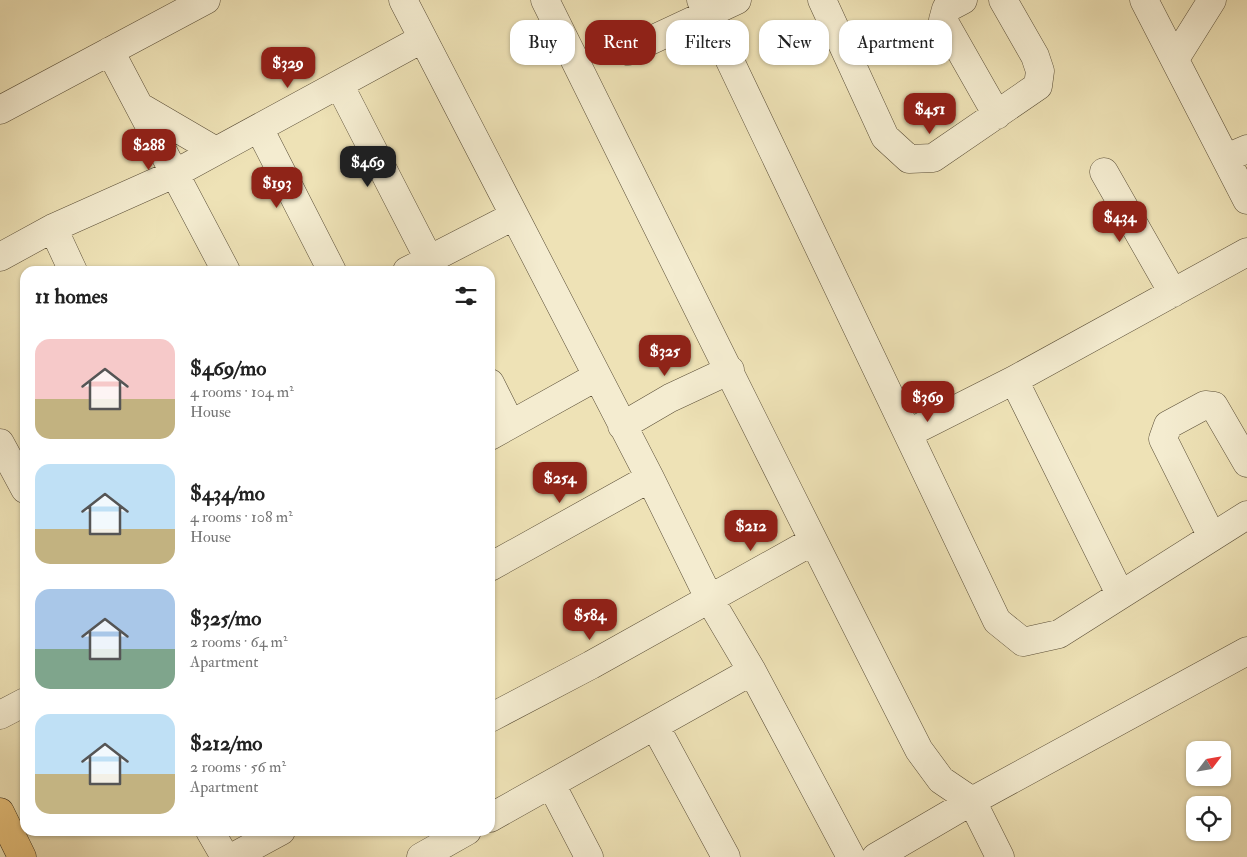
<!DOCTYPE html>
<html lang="en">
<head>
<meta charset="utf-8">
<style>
  body { margin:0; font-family:"IM FELL Double Pica",serif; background:#f2f2f2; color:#222; height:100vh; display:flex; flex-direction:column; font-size:19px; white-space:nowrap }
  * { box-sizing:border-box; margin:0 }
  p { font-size:16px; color:#767676 }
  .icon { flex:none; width:28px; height:28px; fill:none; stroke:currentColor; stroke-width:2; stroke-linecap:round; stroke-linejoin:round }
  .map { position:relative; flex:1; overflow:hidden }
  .panel { position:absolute; left:20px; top:266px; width:475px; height:570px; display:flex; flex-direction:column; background:#fff; border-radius:15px; box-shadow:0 1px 4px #0004 }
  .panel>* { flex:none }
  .top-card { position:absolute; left:510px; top:20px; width:475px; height:45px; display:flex; gap:10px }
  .needle { width:32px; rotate:59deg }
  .tools { position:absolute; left:1186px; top:741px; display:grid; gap:10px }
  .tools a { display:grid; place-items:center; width:45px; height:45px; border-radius:10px; background:#fff; box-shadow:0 1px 4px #0004; font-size:25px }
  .price { position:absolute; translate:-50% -42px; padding:0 11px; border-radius:10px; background:#8f2418; color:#fff; font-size:16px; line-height:32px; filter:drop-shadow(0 1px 2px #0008) }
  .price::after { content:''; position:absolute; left:50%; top:30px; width:15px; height:11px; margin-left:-8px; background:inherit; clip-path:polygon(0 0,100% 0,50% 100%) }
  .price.active { background:#222; color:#fff }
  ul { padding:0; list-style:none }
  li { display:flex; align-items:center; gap:15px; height:125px; padding:0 15px }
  li span { display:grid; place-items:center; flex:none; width:140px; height:100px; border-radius:15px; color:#555 }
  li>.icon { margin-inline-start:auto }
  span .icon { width:60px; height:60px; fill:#fffc; stroke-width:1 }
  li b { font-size:21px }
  h2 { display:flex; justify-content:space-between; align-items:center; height:60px; padding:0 15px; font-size:21px }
  .chip { padding:0 18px; border-radius:15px; background:#fff; box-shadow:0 1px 4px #0004; font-size:18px; line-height:45px }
  .chip.active { background:#8f2418; color:#fff }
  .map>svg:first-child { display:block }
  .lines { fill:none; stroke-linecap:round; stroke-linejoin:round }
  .minor-casing { stroke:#5a4e37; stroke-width:29 }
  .major-casing { stroke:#281c0d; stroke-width:29 }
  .minor { stroke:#f4ecd0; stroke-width:28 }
  .major { stroke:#e7c17b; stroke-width:28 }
</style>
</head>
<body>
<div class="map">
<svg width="1247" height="857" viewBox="0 0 1247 857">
  <rect width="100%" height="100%" fill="#eee2b6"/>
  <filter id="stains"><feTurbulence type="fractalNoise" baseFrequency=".004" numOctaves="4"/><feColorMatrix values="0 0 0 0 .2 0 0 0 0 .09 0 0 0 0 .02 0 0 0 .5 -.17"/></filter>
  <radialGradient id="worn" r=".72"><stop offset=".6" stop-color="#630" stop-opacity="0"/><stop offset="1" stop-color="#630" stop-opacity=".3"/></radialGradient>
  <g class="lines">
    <g class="minor-casing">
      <path id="minor" d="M403,0l247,478 60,122 42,71 99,186
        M545,0c124,250 247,501 374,750l22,30 31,21 28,56
        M701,0l296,621 26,21 36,-8 188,-119
        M822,0l63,137 24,22 24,-1 105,-72 2,-15 -5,-15 -32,-56
        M963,0l-17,9 -3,11 54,95
        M1144,0l103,200
        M110,51l116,220
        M628,51l109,-51
        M1175,59l37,-59
        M340,86l95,185
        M139,106l77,45
        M0,110l206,-110
        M259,128l73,143
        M1226,158l21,-9
        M1104,172l69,121
        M53,228l20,43
        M0,257l53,-29 121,-54 248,-135
        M407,271l107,-55
        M1014,380l106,214
        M490,383l20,40
        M622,426l48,-28 60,-28
        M909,433l105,-53 233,-128
        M490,436l106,-59
        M0,443l25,46
        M1212,537l-49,-98 5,-14 37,-20 9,1 33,57
        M490,567l160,-89
        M0,715l25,-13
        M490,718l101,-53 222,-124
        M655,726l71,131
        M551,784l38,73
        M490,818l262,-147
        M210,831l15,26
        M233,857l48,-26
        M421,857l46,-26
        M876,857l96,-56 275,-150"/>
    </g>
    <g class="major-casing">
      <path id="major" d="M0,812l22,45"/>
    </g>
    <use href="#minor" class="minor"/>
    <use href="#major" class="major"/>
  </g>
  <rect width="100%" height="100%" filter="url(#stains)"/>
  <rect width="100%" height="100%" fill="url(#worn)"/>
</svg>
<div class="tools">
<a><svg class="needle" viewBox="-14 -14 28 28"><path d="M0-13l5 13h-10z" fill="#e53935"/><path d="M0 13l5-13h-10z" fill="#767676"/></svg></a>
<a><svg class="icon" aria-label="locate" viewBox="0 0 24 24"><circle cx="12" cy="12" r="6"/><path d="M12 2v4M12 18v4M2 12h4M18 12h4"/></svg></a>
</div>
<b class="price" style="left:288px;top:89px">$329</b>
<b class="price" style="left:930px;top:135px">$451</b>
<b class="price" style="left:149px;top:171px">$288</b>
<b class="price active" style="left:368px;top:188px">$469</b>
<b class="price" style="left:277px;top:209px">$193</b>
<b class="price" style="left:1120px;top:243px">$434</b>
<b class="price" style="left:665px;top:377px">$325</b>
<b class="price" style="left:928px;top:423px">$369</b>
<b class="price" style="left:560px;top:504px">$254</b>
<b class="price" style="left:751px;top:552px">$212</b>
<b class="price" style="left:590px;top:641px">$584</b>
<div class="top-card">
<a class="chip">Buy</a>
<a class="chip active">Rent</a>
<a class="chip">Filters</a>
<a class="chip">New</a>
<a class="chip">Apartment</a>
</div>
<section class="panel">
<h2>11 homes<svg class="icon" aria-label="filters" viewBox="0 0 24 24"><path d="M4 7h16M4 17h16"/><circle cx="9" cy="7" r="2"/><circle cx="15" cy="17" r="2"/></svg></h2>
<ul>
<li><span style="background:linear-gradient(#f6c9c9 60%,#c2b280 0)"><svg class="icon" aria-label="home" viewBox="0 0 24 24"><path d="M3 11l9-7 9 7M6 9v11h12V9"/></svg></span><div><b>$469/mo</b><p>4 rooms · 104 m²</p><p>House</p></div></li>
<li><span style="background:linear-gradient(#bfe0f5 65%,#c2b280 0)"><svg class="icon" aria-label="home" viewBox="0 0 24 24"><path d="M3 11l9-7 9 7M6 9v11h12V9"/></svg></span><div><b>$434/mo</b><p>4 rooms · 108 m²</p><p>House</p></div></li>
<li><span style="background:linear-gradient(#a9c7e8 60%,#7fa58c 0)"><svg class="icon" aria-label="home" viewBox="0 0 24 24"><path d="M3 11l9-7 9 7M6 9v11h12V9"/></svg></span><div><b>$325/mo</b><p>2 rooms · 64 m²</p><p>Apartment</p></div></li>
<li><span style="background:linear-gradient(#bfe0f5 60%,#c2b280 0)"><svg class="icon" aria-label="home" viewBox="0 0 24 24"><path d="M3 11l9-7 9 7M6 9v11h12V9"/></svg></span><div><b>$212/mo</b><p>2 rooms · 56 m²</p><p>Apartment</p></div></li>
</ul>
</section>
</div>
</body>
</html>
